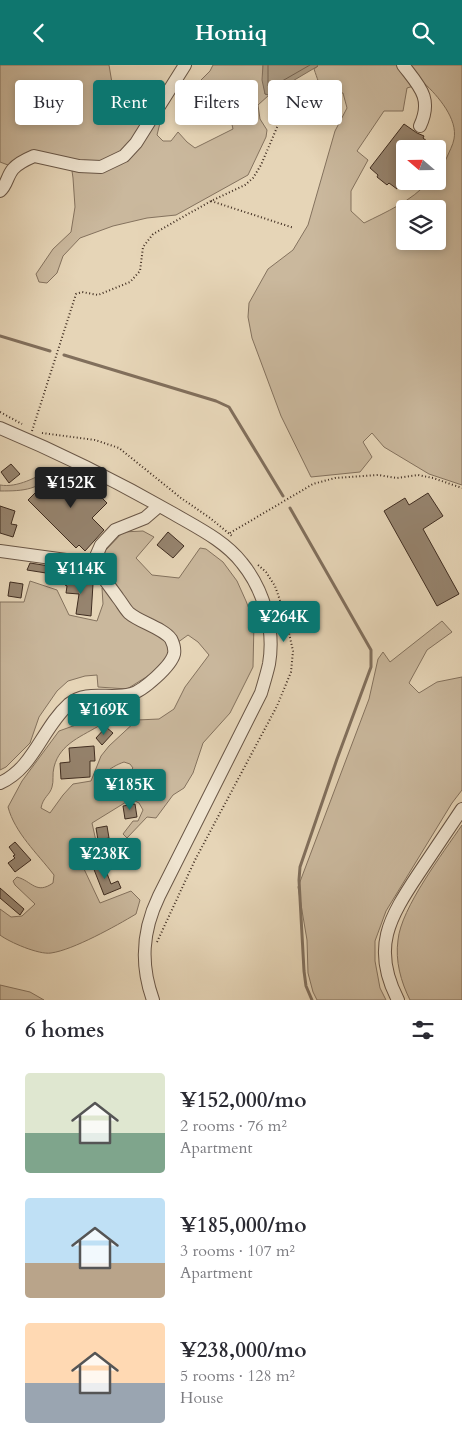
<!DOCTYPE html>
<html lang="en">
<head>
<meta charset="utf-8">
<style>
  body { margin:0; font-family:Cardo,serif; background:#f2f2f3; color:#2b2b33; height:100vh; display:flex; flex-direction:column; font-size:19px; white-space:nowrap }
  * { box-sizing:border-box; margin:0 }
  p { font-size:16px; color:#7c7c81 }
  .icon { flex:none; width:28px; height:28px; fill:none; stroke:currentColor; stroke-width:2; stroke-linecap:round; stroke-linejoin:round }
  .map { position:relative; height:935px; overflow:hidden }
  .sheet { display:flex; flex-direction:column; background:#fff; flex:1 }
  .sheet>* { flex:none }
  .guide { position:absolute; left:15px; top:15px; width:432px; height:45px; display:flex; gap:10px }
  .needle { width:32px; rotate:290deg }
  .controls { position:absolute; left:396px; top:75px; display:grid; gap:10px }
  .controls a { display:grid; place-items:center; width:50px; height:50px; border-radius:5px; background:#fff; box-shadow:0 2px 8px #0003; font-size:25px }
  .price { position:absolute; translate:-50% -42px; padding:0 11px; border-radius:5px; background:#0f766e; color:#fff; font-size:16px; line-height:32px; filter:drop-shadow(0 1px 2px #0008) }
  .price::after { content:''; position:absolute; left:50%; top:30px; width:15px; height:11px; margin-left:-8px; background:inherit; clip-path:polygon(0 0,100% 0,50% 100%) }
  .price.active { background:#222; color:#fff }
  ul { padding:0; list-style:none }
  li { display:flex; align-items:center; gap:15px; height:125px; padding:0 25px }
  li span { display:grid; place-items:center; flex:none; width:140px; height:100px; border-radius:5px; color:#555 }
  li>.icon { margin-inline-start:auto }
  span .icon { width:60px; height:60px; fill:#fffc; stroke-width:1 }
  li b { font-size:21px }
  h2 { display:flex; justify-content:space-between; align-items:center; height:60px; padding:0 25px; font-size:21px }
  .tag { padding:0 18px; border-radius:5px; background:#fff; box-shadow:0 2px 8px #0003; font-size:18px; line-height:45px }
  .tag.active { background:#0f766e; color:#fff }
  header { display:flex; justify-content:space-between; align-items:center; height:65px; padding:0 25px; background:#0f766e; color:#fff; font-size:22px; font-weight:700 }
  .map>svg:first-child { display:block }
  .green { fill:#cab89d; stroke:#84725e; fill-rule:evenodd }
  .water { fill:#ad9c84; stroke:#816f5c }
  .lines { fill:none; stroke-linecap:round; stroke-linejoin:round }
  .shore { stroke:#766452; stroke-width:1 }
  .stream { stroke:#816f5c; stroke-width:3 }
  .building { fill:#96846f; stroke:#3f2c20 }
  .minor-casing { stroke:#695646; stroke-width:14 }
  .path { stroke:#3f2c20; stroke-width:2; stroke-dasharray:1 2.5; stroke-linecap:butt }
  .minor { stroke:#efe4d0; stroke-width:12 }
</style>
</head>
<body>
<header><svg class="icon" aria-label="back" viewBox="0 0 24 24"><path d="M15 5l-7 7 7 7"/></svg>Homiq<svg class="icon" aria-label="search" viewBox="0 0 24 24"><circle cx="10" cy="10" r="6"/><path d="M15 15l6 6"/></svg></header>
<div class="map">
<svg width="462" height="935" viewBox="0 0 462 935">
  <rect width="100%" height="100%" fill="#e6d5b7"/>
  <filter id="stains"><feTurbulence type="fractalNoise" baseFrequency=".004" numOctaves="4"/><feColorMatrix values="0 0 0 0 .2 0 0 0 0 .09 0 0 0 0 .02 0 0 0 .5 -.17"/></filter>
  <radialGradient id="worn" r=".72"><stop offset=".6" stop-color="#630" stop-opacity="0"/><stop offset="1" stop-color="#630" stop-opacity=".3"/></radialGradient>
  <path class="green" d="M0,0h109l6,36 9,9 26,5 10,8 -3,12 6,6h8l7,-9 9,10 8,6 38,-19 -6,-26 -10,-21 -10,5 -6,-7 9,-9 3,-6h50l2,29 4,1 -11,10 2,14 7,11 -1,7 -18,38 -72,40 -29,3 -34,8 -33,12 -17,18 -6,17 -10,10 -8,-1 -3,-8 17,-25 18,-17 4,-25 -2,-29 -1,-7 -10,-12 -54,6 -8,-3z
    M317,0h145v420l-33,-11 -45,-27 -12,-14 -9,9 9,15 -12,15 -49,5 -30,-61 -29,-78 -4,-21 1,-14 19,-34 25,-19 15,-25 27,-94 12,-23 -4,-15c-23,-1 -22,-4 -29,-24l4,-3zM424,18c14,13 34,36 30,56 -1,6 -5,13 -7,18 -5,12 -9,9 -9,24h-9c-17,20 -43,31 -65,42l-13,-12v-20l17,-31 -11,-9 27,-40h19l4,-23zM405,144h33v32h-33z
    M52,404l5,2c-19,19 -32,20 -57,20v-6c18,3 36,-8 52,-16z
    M143,466l11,6 -18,21 16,17 27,3 21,-30 6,1 17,13 14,19 9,20 8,21 -1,45 -23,46 -27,30 -10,30 -9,15 -11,7 -17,23 -9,-1 -20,21 -4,-4 10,-13h5l5,-11 -4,-7 -8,-4 -39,24 8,36 -16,10 16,34 31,-12 9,9 -4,14c-20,12 -63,36 -85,39 -12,2 -42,-11 -51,-18v-26l11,8 11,-1 13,-12 -20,-19 -2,-4 4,-4c15,4 19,18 36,6l1,-8c-17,-22 -39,-42 -46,-68l14,-26 37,-50 28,-10 16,-3 -1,6c-19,12 -42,19 -48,43 -2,7 0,14 -2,20 -2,8 -9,10 -11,21l9,5 13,-18 10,-11 18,-3 10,-25 8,-10 28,-26 22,-1 15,-10 11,-22 24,-32 -11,-13 -10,-7 -18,13 -2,9 -17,17 -24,15 -29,-2 -1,-12 -12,1 -17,5 -11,10 -18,26 -9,26 -24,24 -6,3v-168h24l6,-21 27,9 12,25 28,6 6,-17 -1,-16 10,-8 -9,-16 2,-13 18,-19zM124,697l6,2 3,4 -24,25 -8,-1c-5,-15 9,-25 23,-30z
    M442,556l10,11 -25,18 -18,33 10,10 18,-11 25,-5v113l-10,13 -66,108 -11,30v20l5,27 6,12h-69l-4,-8 -5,-19 -1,-33 -9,-53 71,-188 9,-40 5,-7 7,10z
    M462,760v175h-52c-9,-18 -15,-39 -12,-60 3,-32 45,-87 64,-115z
    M0,920l30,7 14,8h-44z"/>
  <path class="water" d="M263,0h54l1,1 -49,29 -4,-1 -3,-14z"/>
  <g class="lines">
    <path class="shore" d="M268,0v21l2,2 40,-23"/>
    <path class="stream" d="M0,271l50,15
      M64,290l152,46 13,6 54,89
      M290,443l81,142v17l-34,92 -37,108 -1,13 5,91 2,15 6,14"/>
  </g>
  <path class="building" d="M404,59l13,9 7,3 -1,2 14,11h-32v30l-8,10 -8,-6 -2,2 -10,-8 1,-2 -8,-7z
    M11,399l9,10 -11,9 -8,-11z
    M67,407l18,9 22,22 -15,15 12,12 -19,21 -6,-6 -3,3 -48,-48 13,-13 4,4 17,-18 2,2z
    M428,428l15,23 -20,13 36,65 -22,12 -53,-95 21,-13 4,7z
    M0,441l15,5 -4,13 6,1 -4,12 -13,-4z
    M168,467l16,14 -11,12 -16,-13z
    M30,498l19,3 -3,7 -19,-3z
    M66,513l19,1v5h8l-2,32 -15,-2 3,-20 -13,-1 1,-7 -2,-1z
    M10,517l13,2 -2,14 -13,-2z
    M106,662l7,6 -11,12 -6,-7z
    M94,681l1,15h-5v16l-29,2 -1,-16 10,-1 -1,-14z
    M135,739l2,13 -12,2 -2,-13z
    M107,761l2,12 -11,2 -2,-12z
    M15,777l16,18 -16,12 -7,-9 7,-5 -2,-2 2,-1 -6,-8z
    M117,791l2,9 -10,3 -2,-9z
    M103,798l8,21 7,-3 3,7 -17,7 -11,-28z
    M0,823l24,21 -4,6 -20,-17z"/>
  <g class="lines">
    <g class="minor-casing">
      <path id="minor" d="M403,0c16,21 30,33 17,61
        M0,126c7,-6 7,-15 13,-22 5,-6 14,-10 21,-13l45,10 22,1 23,-11 12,-13 49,-78
        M0,363c60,25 118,54 174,86 24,14 51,27 68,49 22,27 33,66 27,101 -2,9 -5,19 -8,29l-102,203c-17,35 -19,68 -6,104
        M0,486l66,9 28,1
        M0,718c34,-15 42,-55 69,-79 18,-15 41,-4 62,-10 12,-3 40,-28 43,-40 1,-5 -1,-11 -3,-15 -8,-11 -32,-17 -42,-26 -4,-4 -7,-10 -11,-15 -7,-10 -15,-20 -22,-31l-2,-6 7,-16 14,-15 30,-12 14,-12
        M398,935c-27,-52 -9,-82 21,-127 14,-21 29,-43 43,-64"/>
    </g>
    <path class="path" d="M211,136l83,27
      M0,347l22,12
      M32,366l44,-137 6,-2 16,3 32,-13 10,-11 3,-24 10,-13 58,-33 34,-16 8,-7 8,-13 20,-47
      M42,368l53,7 24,8 62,50 29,20 22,18
      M230,468l83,-49 22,-6 43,-3 19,3 21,-3 15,3 29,10
      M157,877l38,-82 82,-154 14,-34 2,-21 -8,-36 -10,-29 -9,-14 -9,-8"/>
    <use href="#minor" class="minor"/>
  </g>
  <rect width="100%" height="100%" filter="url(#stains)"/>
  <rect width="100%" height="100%" fill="url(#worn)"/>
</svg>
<div class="controls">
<a><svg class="needle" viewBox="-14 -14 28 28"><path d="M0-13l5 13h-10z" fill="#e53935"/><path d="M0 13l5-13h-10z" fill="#7c7c81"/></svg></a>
<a><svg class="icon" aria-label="layers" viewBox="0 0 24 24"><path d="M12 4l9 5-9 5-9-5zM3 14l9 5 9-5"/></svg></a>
</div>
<b class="price active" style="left:71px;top:444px">¥152K</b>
<b class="price" style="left:81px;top:530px">¥114K</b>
<b class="price" style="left:284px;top:578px">¥264K</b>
<b class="price" style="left:104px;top:671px">¥169K</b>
<b class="price" style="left:130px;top:746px">¥185K</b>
<b class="price" style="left:105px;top:815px">¥238K</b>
<div class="guide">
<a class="tag">Buy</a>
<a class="tag active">Rent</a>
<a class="tag">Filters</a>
<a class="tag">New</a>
</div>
</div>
<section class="sheet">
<h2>6 homes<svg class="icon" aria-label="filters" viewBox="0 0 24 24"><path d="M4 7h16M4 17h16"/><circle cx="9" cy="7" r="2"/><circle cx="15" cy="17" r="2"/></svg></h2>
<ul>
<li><span style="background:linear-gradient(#dfe7d0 60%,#7fa58c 0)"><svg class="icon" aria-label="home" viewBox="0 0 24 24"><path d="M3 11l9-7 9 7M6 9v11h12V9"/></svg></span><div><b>¥152,000/mo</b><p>2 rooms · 76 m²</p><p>Apartment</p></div></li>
<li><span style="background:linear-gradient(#bfe0f5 65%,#b9a48a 0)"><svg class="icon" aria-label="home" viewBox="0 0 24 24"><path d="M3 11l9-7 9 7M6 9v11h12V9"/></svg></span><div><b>¥185,000/mo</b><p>3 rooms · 107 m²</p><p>Apartment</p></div></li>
<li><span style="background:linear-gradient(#ffd9b3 60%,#9aa5b1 0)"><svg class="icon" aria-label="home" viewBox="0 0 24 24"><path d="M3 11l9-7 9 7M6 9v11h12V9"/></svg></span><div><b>¥238,000/mo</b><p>5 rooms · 128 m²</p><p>House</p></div></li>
</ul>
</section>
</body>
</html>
